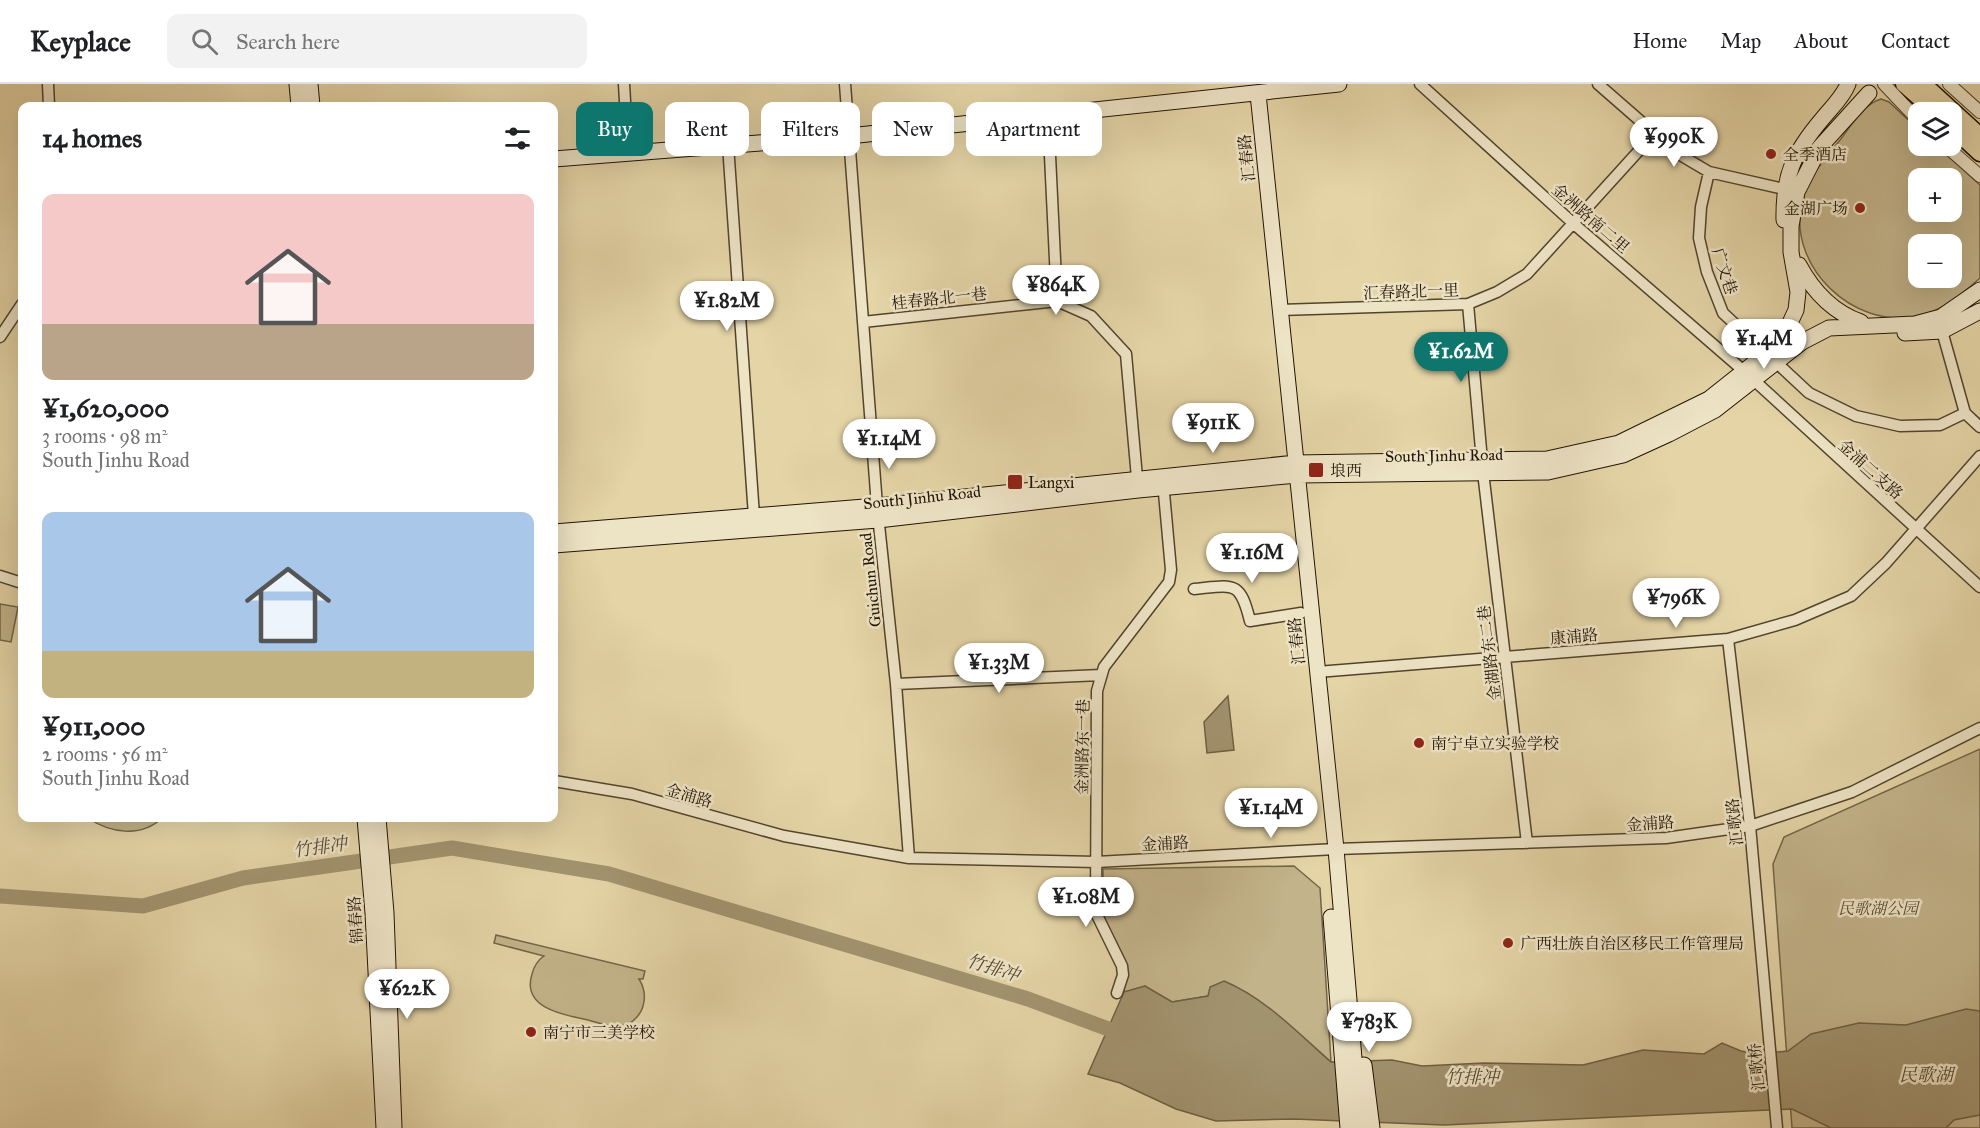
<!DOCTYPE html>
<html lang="en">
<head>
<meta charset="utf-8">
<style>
  body { margin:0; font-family:"IM FELL Great Primer","Noto Serif SC",serif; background:#f2f2f2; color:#202124; height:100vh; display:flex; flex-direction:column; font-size:22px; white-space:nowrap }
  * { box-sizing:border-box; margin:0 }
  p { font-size:20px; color:#757577 }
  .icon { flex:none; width:33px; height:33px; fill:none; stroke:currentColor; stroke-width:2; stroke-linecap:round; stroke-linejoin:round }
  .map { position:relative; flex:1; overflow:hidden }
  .drawer { position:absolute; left:18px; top:18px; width:540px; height:720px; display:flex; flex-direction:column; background:#fff; border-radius:12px; box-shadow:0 6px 24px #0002 }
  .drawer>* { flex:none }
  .hud { position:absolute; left:576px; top:18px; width:570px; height:54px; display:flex; gap:12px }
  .tools { position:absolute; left:1908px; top:18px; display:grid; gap:12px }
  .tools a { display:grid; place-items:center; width:54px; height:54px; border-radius:12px; background:#fff; box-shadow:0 6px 24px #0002; font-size:30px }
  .price { position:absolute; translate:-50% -51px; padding:0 14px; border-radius:21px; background:#fff; color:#222; font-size:20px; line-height:39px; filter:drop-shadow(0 2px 3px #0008) }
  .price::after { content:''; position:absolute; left:50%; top:36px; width:18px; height:14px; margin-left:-9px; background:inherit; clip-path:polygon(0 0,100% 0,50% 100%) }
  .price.active { background:#0f766e; color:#fff }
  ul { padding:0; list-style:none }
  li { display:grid; align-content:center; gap:12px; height:318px; padding:0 24px }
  li span { display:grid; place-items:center; height:186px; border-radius:12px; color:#555 }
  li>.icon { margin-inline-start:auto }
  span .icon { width:108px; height:108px; fill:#fffc; stroke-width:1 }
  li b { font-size:26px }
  h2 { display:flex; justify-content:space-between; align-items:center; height:72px; padding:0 24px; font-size:26px }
  .tag { padding:0 21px; border-radius:12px; background:#fff; box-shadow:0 6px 24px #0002; font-size:21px; line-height:54px }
  .tag.active { background:#0f766e; color:#fff }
  header { display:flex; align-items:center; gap:36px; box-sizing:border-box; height:84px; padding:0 30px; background:#fff; border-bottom:2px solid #e0e0e0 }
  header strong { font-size:28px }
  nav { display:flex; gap:33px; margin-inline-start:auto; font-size:21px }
  .search { width:420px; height:54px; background:#f2f2f2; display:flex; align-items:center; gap:15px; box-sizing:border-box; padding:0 21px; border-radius:12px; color:#757577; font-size:22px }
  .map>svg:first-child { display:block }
  .green { fill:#c3b38a; stroke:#726447; stroke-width:1.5; fill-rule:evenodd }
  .water { fill:#a2936f; stroke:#6e6044; stroke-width:1.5 }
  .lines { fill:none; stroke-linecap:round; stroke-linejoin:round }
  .river { stroke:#a2936f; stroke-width:15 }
  .minor-casing { stroke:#52442c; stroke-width:13 }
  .tertiary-casing { stroke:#52442c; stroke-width:14 }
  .secondary-casing { stroke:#211404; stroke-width:17 }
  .trunk-casing { stroke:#211404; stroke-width:19 }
  .minor { stroke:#ede3c5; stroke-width:10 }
  .tertiary { stroke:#ede3c5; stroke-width:12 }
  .secondary { stroke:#ede3c5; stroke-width:15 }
  .trunk { stroke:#e4d4a6; stroke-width:16 }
  .poi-dot { fill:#8f2418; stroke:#ede3c5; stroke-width:2 }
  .labels { text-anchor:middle; stroke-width:5; stroke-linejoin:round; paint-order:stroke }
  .poi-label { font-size:16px; fill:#211404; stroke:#ede3c5; text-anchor:start }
  .street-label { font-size:16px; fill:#211404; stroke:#ede3c5 }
  .park-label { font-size:16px; font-style:italic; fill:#5a4c33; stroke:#ede3c5 }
  .water-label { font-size:18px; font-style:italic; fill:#55472f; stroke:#ede3c5 }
</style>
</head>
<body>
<header>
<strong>Keyplace</strong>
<div class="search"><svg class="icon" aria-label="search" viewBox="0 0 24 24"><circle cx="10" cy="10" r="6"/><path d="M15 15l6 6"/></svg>Search here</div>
<nav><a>Home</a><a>Map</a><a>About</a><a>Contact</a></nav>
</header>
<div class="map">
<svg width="1980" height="1044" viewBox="0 0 1980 1044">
  <rect width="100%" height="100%" fill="#e4d4a6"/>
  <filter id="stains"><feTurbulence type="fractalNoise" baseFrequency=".00333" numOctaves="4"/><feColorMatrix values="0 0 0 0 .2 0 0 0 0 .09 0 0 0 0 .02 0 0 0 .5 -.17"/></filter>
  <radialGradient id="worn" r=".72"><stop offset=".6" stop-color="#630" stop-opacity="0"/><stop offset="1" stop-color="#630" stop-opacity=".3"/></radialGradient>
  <path class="green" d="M1881,15l8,3 29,27v17h19l43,39v93c-19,17 -40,35 -66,39 -61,10 -124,-48 -113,-111 5,-27 22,-45 39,-66 11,-14 23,-36 41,-41zM1918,94h34v34h-34zM1918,160h34v34h-34z
    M0,520l18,3 -7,35 -11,-2z
    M1980,665v379h-188l-19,-264 11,-27z
    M88,734h74c-21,20 -52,15 -74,0z
    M1294,782l26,22 11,174 -51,-45 -72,-21 -36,6 -27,-16 -21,6 3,-23 -23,-49 -1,-51z
    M496,851l149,36 -2,8h-4c5,8 7,17 4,27 -2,8 -10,17 -18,19 -12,4 -25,-2 -37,-5 -23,-5 -67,-11 -56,-46 2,-8 6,-14 12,-18l-50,-13z"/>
  <path class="water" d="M1228,612l6,54 -27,3 -3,-31z
    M1224,897c41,17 74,52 107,81l61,-2 30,6 62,-3 99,2 60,-15 61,4 18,-11 19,8 16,3 31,-3 23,-17 48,-11 47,2 60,-16 14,2v104l-26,5 -8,8h-115l-39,-19 -348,16 -150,-6 -78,2 -40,-12 -56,-26 -32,-9 36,-82 21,-6 27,16 36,-6 2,-9z"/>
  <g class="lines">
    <path class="river" d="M0,812l143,10 100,-28 209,-30 157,26 419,125 99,37"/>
    <g class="minor-casing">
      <path id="minor" d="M48,0l1,22
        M624,0l4,69
        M845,0l32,422 19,178 13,174
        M1420,0l154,140 171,148 235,215
        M1598,0l79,69 32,19 75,17
        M1048,30l9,187
        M728,61l26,371
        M1709,88l-8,35 -2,31 8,34 16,41 86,80 47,23 44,10 40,-1 25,-12
        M1468,220l15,168 44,371
        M1280,226l188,-6 29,-12 30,-18 127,-140
        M863,238l194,-21 34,15 35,38 11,124
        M1942,247l23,82 15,14
        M0,253l22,-33
        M0,492l22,7
        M1194,505c40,-4 46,-9 56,32l51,-8
        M1728,555l22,187 27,302
        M1317,588l411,-33 67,-19 56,-24 35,-33 94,-107
        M896,600l205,-9
        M554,697l78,13 152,42 125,22 187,4 240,-13 330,-11 84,-12 102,-34 128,-64
        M1117,909l6,-18 -1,-9 -26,-53 1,-222 7,-24 65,-85 2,-12 -8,-88"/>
    </g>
    <g class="tertiary-casing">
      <path id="tertiary" d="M1884,0l34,36
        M1949,0l31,28
        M1946,62l34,30"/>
    </g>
    <g class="secondary-casing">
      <path id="secondary" d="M297,0l2,22
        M310,0l2,22
        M1258,10l78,755 24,279
        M554,75l295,-23 490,-52
        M1784,136c-1,-45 10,-68 39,-102 9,-11 20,-21 25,-34
        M1799,181c14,26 33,47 62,57
        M1905,249l37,-2 38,-20
        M554,448l323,-26 419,-43 251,-4 72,-16 90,-44 58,-46 22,-28 7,-15 2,-18 -7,-40v-26l6,-34 23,-45 49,-54
        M554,461l324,-25 260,-30 159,-15 251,-3 75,-17 46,-21 46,-24 87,-68 27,-14 86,-4 26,-7 39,-27
        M365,734l8,95 11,215
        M378,734l8,95 8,215
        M1331,833l17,211
        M1364,981l8,63"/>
    </g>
    <g class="trunk-casing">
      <path id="trunk" d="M1904,0l32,28
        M1923,0l57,52
        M1952,43l28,26"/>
    </g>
    <use href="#minor" class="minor"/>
    <use href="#tertiary" class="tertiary"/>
    <use href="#secondary" class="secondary"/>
    <use href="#trunk" class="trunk"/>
  </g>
  <g class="poi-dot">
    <circle cx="1771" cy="70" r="6"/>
    <circle cx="1860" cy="124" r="6"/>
    <rect x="1308" y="378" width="16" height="16" rx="3"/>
    <rect x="1007" y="390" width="16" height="16" rx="3"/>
    <circle cx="1419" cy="659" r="6"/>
    <circle cx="1508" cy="859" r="6"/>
    <circle cx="531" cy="948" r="6"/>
  </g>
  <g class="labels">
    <g class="poi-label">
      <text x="1783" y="76">全季酒店</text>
      <text x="1848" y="130" text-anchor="end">金湖广场</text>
      <text x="1330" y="392">埌西</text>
      <text x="1028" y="404">Langxi</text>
      <text x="1431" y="665">南宁卓立实验学校</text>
      <text x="1520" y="865">广西壮族自治区移民工作管理局</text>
      <text x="543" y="954">南宁市三美学校</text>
    </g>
    <g class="street-label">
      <text transform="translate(1246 74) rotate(-96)" y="6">汇春路</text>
      <text transform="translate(1591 134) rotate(41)" y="6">金洲路南二里</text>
      <text transform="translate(1725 187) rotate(72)" y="6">广文巷</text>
      <text transform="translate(1411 207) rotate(-2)" y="6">汇春路北一里</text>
      <text transform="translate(939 214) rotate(-6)" y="6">桂春路北一巷</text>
      <text transform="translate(1444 371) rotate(-1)" y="6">South Jinhu Road</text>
      <text transform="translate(1871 385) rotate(42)" y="6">金浦二支路</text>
      <text transform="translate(922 413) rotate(-6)" y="6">South Jinhu Road</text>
      <text transform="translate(870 496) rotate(-96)" y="6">Guichun Road</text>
      <text transform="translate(1574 552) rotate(-5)" y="6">康浦路</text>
      <text transform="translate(1296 557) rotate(-96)" y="6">汇春路</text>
      <text transform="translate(1489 569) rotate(-97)" y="6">金湖路东二巷</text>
      <text transform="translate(1082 663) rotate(-89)" y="6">金洲路东一巷</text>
      <text transform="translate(689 711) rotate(16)" y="6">金浦路</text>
      <text transform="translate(1734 738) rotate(-96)" y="6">汇歌路</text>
      <text transform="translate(1650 739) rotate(-4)" y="6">金浦路</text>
      <text transform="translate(1165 759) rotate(-3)" y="6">金浦路</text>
      <text transform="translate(355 836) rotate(-94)" y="6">锦春路</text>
      <text transform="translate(1756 983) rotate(-96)" y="6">汇歌桥</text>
    </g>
    <g class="park-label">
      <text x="1878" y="830">民歌湖公园</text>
    </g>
    <g class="water-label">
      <text transform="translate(320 763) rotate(-8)" y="6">竹排冲</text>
      <text transform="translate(993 884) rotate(17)" y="6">竹排冲</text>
      <text x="1926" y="997">民歌湖</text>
      <text x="1472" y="999">竹排冲</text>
    </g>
  </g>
  <rect width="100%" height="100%" filter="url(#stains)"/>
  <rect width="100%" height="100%" fill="url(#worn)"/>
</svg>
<div class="tools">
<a><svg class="icon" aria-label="layers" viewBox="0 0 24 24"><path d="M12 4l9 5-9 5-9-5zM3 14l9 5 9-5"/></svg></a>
<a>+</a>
<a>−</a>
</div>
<b class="price" style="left:1674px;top:84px">¥990K</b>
<b class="price" style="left:1056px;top:232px">¥864K</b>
<b class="price" style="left:727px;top:248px">¥1.82M</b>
<b class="price" style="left:1764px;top:286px">¥1.4M</b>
<b class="price active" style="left:1461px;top:299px">¥1.62M</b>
<b class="price" style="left:1213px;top:370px">¥911K</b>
<b class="price" style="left:889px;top:386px">¥1.14M</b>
<b class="price" style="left:1252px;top:500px">¥1.16M</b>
<b class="price" style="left:1676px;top:545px">¥796K</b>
<b class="price" style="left:999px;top:610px">¥1.33M</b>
<b class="price" style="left:1271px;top:755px">¥1.14M</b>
<b class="price" style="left:1086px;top:844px">¥1.08M</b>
<b class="price" style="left:407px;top:936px">¥622K</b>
<b class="price" style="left:1369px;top:969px">¥783K</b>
<div class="hud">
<a class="tag active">Buy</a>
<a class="tag">Rent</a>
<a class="tag">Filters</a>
<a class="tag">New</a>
<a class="tag">Apartment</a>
</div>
<section class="drawer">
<h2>14 homes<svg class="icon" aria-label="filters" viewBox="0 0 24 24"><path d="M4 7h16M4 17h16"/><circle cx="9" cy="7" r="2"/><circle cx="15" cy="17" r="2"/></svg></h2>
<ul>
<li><span style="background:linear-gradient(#f6c9c9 70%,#b9a48a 0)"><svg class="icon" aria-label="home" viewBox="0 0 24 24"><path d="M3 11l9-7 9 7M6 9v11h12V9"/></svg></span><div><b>¥1,620,000</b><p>3 rooms · 98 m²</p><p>South Jinhu Road</p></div></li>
<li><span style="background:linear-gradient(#a9c7e8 75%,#c2b280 0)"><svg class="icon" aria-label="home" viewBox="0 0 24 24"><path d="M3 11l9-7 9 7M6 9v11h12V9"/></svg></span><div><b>¥911,000</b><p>2 rooms · 56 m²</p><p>South Jinhu Road</p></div></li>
</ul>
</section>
</div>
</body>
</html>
